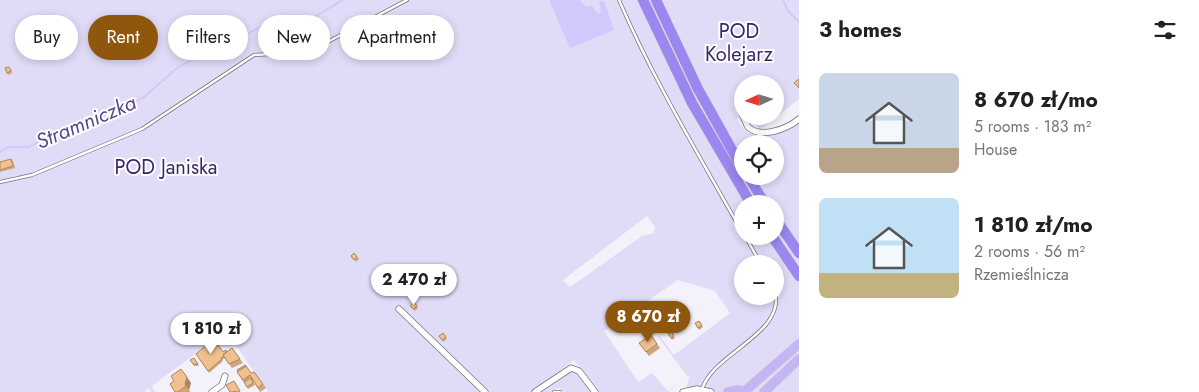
<!DOCTYPE html>
<html lang="en">
<head>
<meta charset="utf-8">
<style>
  body { margin:0; font-family:Jost,sans-serif; background:#f2f2f2; color:#202124; height:100vh; display:flex; flex-direction:column; font-size:19px; white-space:nowrap }
  * { box-sizing:border-box; margin:0 }
  p { font-size:16px; color:#757577 }
  .icon { flex:none; width:28px; height:28px; fill:none; stroke:currentColor; stroke-width:2; stroke-linecap:round; stroke-linejoin:round }
  .map { position:relative; flex:1; overflow:hidden }
  .panel { display:flex; flex-direction:column; background:#fff; width:400px }
  .panel>* { flex:none }
  .hud { position:absolute; left:15px; top:15px; width:475px; height:45px; display:flex; gap:10px }
  .needle { width:32px; rotate:266deg }
  .controls { position:absolute; left:734px; top:75px; display:grid; gap:10px }
  .controls a { display:grid; place-items:center; width:50px; height:50px; border-radius:50%; background:#fff; box-shadow:0 2px 8px #0003; font-size:25px }
  .price { position:absolute; translate:-50% -42px; padding:0 11px; border-radius:18px; background:#fff; color:#222; font-size:16px; line-height:32px; filter:drop-shadow(0 1px 2px #0008) }
  .price::after { content:''; position:absolute; left:50%; top:30px; width:15px; height:11px; margin-left:-8px; background:inherit; clip-path:polygon(0 0,100% 0,50% 100%) }
  .price.on { background:#8f570d; color:#fff }
  ul { padding:0; list-style:none }
  li { display:flex; align-items:center; gap:15px; height:125px; padding:0 20px }
  li span { display:grid; place-items:center; flex:none; width:140px; height:100px; border-radius:8px; color:#555 }
  li>.icon { margin-inline-start:auto }
  span .icon { width:60px; height:60px; fill:#fffc; stroke-width:1 }
  li b { font-size:21px }
  h2 { display:flex; justify-content:space-between; align-items:center; height:60px; padding:0 20px; font-size:21px }
  .chip { padding:0 18px; border-radius:22px; background:#fff; box-shadow:0 2px 8px #0003; font-size:18px; line-height:45px }
  .chip.on { background:#8f570d; color:#fff }
  main { display:flex; flex:1; min-height:0 }
  .map>svg:first-child { display:block }
  .green { fill:#e0dcf8; fill-rule:evenodd }
  .water { fill:#d1c9fb }
  .lines { fill:none; stroke-linecap:round; stroke-linejoin:round }
  .stream { stroke:#d1c9fb; stroke-width:2 }
  .service-casing { stroke:#74737a; stroke-width:4 }
  .minor-casing { stroke:#74737a; stroke-width:7 }
  .primary-casing { stroke:#cfcfcf; stroke-width:10 }
  .motorway-casing { stroke:#cfcfcf; stroke-width:11 }
  .service { stroke:#fff; stroke-width:2.5 }
  .minor { stroke:#fff; stroke-width:5.5 }
  .primary { stroke:#c4b6f5; stroke-width:9 }
  .motorway { stroke:#9c86ef; stroke-width:10 }
  .wall { fill:#cfa57a }
  .shaded-wall { fill:#a98663 }
  .building { fill:#f1c08e; stroke:#a98663 }
  .labels { text-anchor:middle; stroke-width:4; stroke-linejoin:round; paint-order:stroke }
  .park-label { font-size:20px; fill:#39256b; stroke:#fff }
  .water-label { font-size:21px; font-style:italic; fill:#57468f; stroke:#fff }
</style>
</head>
<body>
<main>
<div class="map">
<svg width="799" height="392" viewBox="0 0 799 392">
  <rect width="100%" height="100%" fill="#f3f2fb"/>
  <path class="green" d="M0,0h799v99l-39,31 -11,-14h26v-32h-33c0,13 3,27 -6,36l12,13 14,2 37,-14v271h-114l5,-16 -2,1 -30,-40 1,-2 15,20 56,-42 -15,-22 -37,-11 -74,51 34,51 14,-9 16,18 16,-12 -16,13h-70l-24,-32 -43,32h-41l-91,-87 -4,4 87,83h-214l-42,-61 -74,55 3,6h-4l-2,-4 -5,4h-144zM742,144h33v32h-33zM742,204h33v32h-33zM647,216l8,11 -1,6 -12,3 -72,51 -7,-7zM742,264h33v32h-33z
    M570,371h6l16,21h-28l-6,-4 -7,4h-11z"/>
  <path class="water" d="M549,0h31l6,7 5,-2 7,9 3,-2 -2,-11h5l10,29 -44,18z"/>
  <g class="lines">
    <path class="stream" d="M783,0l5,11 11,11
      M249,33l16,-9 28,-2 21,-5 29,-17
      M0,152l8,-5h21l12,-7 89,-35 14,-8 33,-29 46,-26 21,-8"/>
    <g class="service-casing">
      <path id="service" d="M619,0c35,81 80,155 123,232
        M0,182l32,-7 110,-46 112,-74 36,-2 30,-7 87,-46
        M745,236l16,28
        M702,389c12,-37 84,-55 73,-98
        M554,392h6"/>
    </g>
    <g class="minor-casing">
      <path id="minor" d="M742,110v2
        M743,116l5,11c13,12 39,2 51,-8
        M399,309l86,83
        M212,392l10,-7 3,-9
        M535,392l36,-24 8,3 16,21
        M683,392l14,-3 14,3"/>
    </g>
    <g class="primary-casing">
      <path id="primary" d="M745,391l54,-47
        M728,392l9,-2 10,2
        M764,392l35,-33"/>
    </g>
    <g class="motorway-casing">
      <path id="motorway" d="M643,0l49,103 59,101
        M656,0l42,89 44,79
        M748,176l17,28
        M775,218l24,35
        M772,236l27,40"/>
    </g>
    <use href="#service" class="service"/>
    <use href="#minor" class="minor"/>
    <use href="#primary" class="primary"/>
    <use href="#motorway" class="motorway"/>
  </g>
  <path class="wall" d="M11,69l1,4 -4,2 -1,-2z
    M754,116h8l3,3 -6,5z
    M11,159l2,2 2,7 -15,4v-10z
    M354,253l5,6 -3,3 -5,-6z
    M414,302l4,6 -3,3 -5,-5z
    M660,315l7,10 -4,2 -6,-7z
    M699,321l4,6 -4,3 -4,-7z
    M671,331l4,7 -3,2 -4,-7z
    M443,333l4,6 -4,3 -4,-6z
    M651,335l9,13 -11,8 -10,-13z
    M232,348l11,15 -11,5 -7,-10 -3,2 1,1 -14,12 -13,-19 27,-2 3,-2 1,2z
    M194,358l5,8h-5l-1,-2z
    M237,372l15,1 2,-1 12,16 -6,4 -7,-12h-1l3,5 -7,4z
    M191,383l-2,6 1,3h-15l-5,-8z"/>
  <path class="shaded-wall" d="M187,377l4,6 -2,7 -4,-6z"/>
  <path class="building" d="M9,67l2,4 -4,2 -2,-5z
    M799,79v9l-5,-5z
    M754,116h8l1,1 -5,5z
    M11,159l2,7 -13,4v-8z
    M354,253l3,4 -3,3 -3,-4z
    M414,302l3,4 -4,3 -3,-3z
    M660,315l5,8 -3,2 -6,-7z
    M665,315l6,9 -2,1 -6,-9z
    M699,321l3,4 -4,3 -3,-5z
    M671,331l3,5 -3,2 -3,-5z
    M443,333l3,4 -4,3 -3,-4z
    M651,335l6,9 -11,8 -7,-9z
    M214,339l9,13 3,-2v2l-3,3 1,1 -3,2 1,1 -14,12 -12,-17z
    M232,348l8,11 -11,5 -6,-9z
    M194,358l4,6h-5l-3,-4z
    M245,365l1,1 -8,5 -1,-1z
    M246,366l5,7 3,-1 9,12 -5,4 -8,-13 -7,5 -6,-8z
    M181,369l6,8 -2,7 1,2 -8,6h-3l-5,-8 4,-3 -3,-5z
    M251,378l2,5 -6,4 -3,-5z
    M234,381l6,10 -2,1h-2l-1,-1 -2,1h-3l-4,-7z"/>
  <g class="labels">
    <g class="park-label">
      <text x="739" y="38">POD<tspan x="739" dy="23">Kolejarz</tspan></text>
      <text x="166" y="174">POD Janiska</text>
    </g>
    <g class="water-label">
      <text transform="translate(86 122) rotate(-23)" y="7">Stramniczka</text>
    </g>
  </g>
</svg>
<div class="controls">
<a><svg class="needle" viewBox="-14 -14 28 28"><path d="M0-13l5 13h-10z" fill="#e53935"/><path d="M0 13l5-13h-10z" fill="#757577"/></svg></a>
<a><svg class="icon" aria-label="locate" viewBox="0 0 24 24"><circle cx="12" cy="12" r="6"/><path d="M12 2v4M12 18v4M2 12h4M18 12h4"/></svg></a>
<a>+</a>
<a>−</a>
</div>
<b class="price" style="left:414px;top:306px">2 470 zł</b>
<b class="price on" style="left:648px;top:343px">8 670 zł</b>
<b class="price" style="left:211px;top:355px">1 810 zł</b>
<div class="hud">
<a class="chip">Buy</a>
<a class="chip on">Rent</a>
<a class="chip">Filters</a>
<a class="chip">New</a>
<a class="chip">Apartment</a>
</div>
</div>
<section class="panel">
<h2>3 homes<svg class="icon" aria-label="filters" viewBox="0 0 24 24"><path d="M4 7h16M4 17h16"/><circle cx="9" cy="7" r="2"/><circle cx="15" cy="17" r="2"/></svg></h2>
<ul>
<li><span style="background:linear-gradient(#c9d6e8 75%,#b9a48a 0)"><svg class="icon" aria-label="home" viewBox="0 0 24 24"><path d="M3 11l9-7 9 7M6 9v11h12V9"/></svg></span><div><b>8 670 zł/mo</b><p>5 rooms · 183 m²</p><p>House</p></div></li>
<li><span style="background:linear-gradient(#bfe0f5 75%,#c2b280 0)"><svg class="icon" aria-label="home" viewBox="0 0 24 24"><path d="M3 11l9-7 9 7M6 9v11h12V9"/></svg></span><div><b>1 810 zł/mo</b><p>2 rooms · 56 m²</p><p>Rzemieślnicza</p></div></li>
</ul>
</section>
</main>
</body>
</html>
